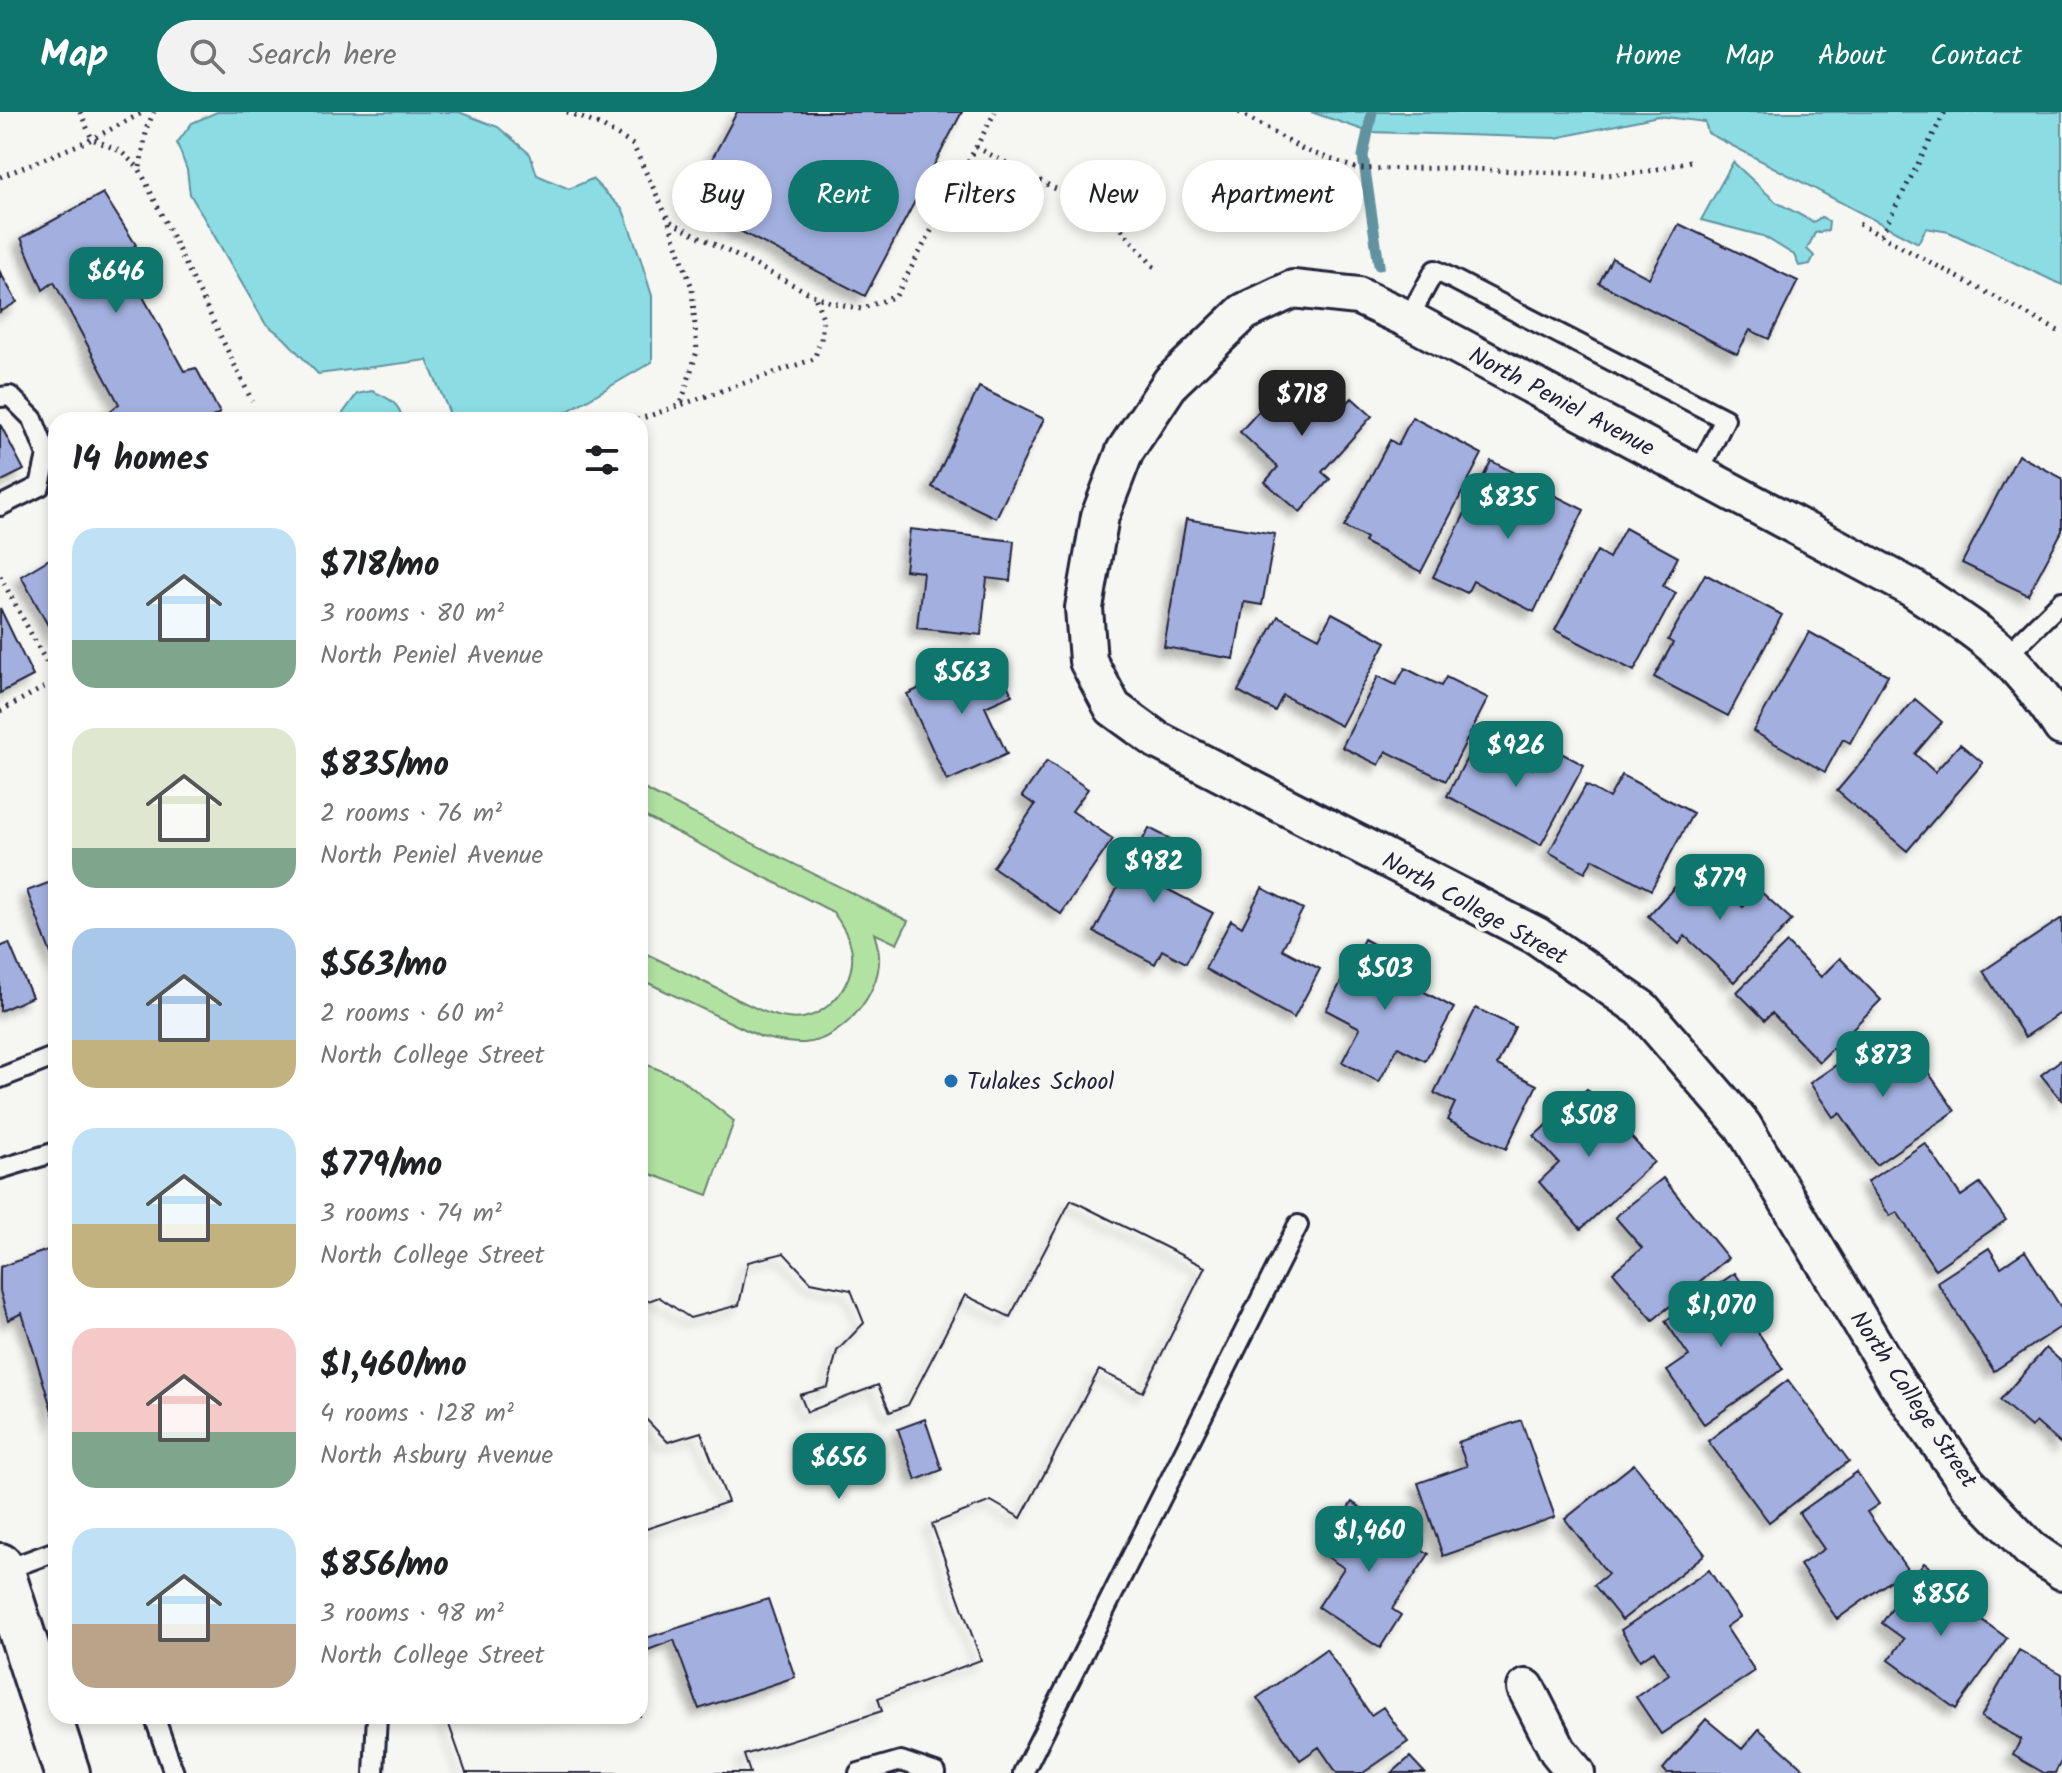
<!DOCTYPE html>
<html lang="en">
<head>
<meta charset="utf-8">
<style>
  body { margin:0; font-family:Kalam,sans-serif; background:#f2f2f2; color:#202124; height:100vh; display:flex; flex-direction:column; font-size:30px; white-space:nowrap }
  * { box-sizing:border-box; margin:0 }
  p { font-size:26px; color:#757577 }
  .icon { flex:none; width:44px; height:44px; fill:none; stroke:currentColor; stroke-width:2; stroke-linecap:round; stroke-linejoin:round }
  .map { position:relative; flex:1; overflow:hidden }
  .drawer { position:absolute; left:48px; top:300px; width:600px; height:1312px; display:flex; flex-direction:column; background:#fff; border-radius:24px; box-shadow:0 4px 12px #0003 }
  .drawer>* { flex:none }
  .hud { position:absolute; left:672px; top:48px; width:760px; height:72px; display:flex; gap:16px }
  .price { position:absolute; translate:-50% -68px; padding:0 18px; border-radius:16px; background:#0f766e; color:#fff; font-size:26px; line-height:52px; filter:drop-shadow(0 2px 4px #0008) }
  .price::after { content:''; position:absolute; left:50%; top:48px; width:24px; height:18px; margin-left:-12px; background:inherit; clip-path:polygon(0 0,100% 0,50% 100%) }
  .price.selected { background:#222; color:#fff }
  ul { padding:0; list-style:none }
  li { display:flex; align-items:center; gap:24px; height:200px; padding:0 24px }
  li span { display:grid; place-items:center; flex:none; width:224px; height:160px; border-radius:24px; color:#555 }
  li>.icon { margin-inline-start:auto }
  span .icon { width:96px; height:96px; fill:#fffc; stroke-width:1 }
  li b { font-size:34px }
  h2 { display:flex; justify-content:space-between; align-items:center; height:96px; padding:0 24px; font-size:34px }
  .tag { padding:0 28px; border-radius:36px; background:#fff; box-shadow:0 4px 12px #0003; font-size:28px; line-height:72px }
  .tag.selected { background:#0f766e; color:#fff }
  header { display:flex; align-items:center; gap:48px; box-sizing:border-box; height:112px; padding:0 40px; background:#0f766e; color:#fff }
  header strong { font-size:38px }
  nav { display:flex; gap:44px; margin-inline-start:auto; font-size:28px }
  .search { width:560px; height:72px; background:#f2f2f2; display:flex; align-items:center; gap:20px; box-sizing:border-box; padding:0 28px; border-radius:44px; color:#757577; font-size:30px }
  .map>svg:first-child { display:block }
  .green { fill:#b1e2a2; stroke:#6a826e; stroke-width:2 }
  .water { fill:#8bdde3; stroke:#6192a0; stroke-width:2 }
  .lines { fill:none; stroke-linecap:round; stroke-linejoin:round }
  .stream { stroke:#6192a0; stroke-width:11 }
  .building { fill:#a3b0df; stroke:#22223b; stroke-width:2; fill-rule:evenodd; filter:url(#shadow) }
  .lane-casing { stroke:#22223b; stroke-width:24 }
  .street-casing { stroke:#22223b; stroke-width:42 }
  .secondary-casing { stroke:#22223b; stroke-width:50 }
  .path { stroke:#22223b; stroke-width:5; stroke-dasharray:2 6; stroke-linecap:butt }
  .lane { stroke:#f6f6f2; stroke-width:18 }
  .street { stroke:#f6f6f2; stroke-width:36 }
  .secondary { stroke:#f6f6f2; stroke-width:44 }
  .poi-dot { fill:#1f6fb2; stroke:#f6f6f2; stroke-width:3 }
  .labels { text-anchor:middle; stroke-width:8; stroke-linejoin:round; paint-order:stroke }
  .street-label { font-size:24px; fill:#22223b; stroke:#f6f6f2 }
  .poi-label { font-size:24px; fill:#22223b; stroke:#f6f6f2; text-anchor:start }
</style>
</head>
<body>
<header>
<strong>Map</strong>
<div class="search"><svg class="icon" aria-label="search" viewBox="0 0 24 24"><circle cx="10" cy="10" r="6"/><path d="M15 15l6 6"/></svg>Search here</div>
<nav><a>Home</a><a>Map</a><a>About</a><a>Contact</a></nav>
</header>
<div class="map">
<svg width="2062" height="1661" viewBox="0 0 2062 1661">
  <defs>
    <filter id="shadow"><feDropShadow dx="-7" dy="7" stdDeviation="4" flood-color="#0004"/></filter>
  </defs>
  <rect width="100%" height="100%" fill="#f6f6f2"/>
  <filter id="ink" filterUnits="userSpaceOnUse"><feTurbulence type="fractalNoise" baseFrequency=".0125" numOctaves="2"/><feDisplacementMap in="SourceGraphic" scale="16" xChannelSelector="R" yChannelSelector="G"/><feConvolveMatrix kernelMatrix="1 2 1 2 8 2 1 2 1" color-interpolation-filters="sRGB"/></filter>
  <g filter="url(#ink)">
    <path class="green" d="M640,675l268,134 -11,23 -23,-11c2,7 5,16 5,24 2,37 -38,84 -75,86 -15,1 -29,-3 -43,-6l-121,-58v-28c24,11 48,23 72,35 25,12 63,37 91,32 17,-3 35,-18 42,-33 15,-29 5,-49 -12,-73l-193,-98z
      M640,950l40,16 54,43 -26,74 -68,-25z"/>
    <path class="water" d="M217,0h242l39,15 32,27 7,21 32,14 23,-10 31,31 16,44 13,42v66l-86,50 -31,8h-74l-11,-6 -23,-54 -109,14 -34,-36 -19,-15 -75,-129 -3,-24 -10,-27 15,-20z
      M1311,0h751v173l-113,-53 -23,-4 -8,15 -210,-110 -3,-11 -47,-6 -102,22 -187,-6z
      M1733,50l43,40 37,20 9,-5 7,5 -1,9 -13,2 -8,16 7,7 -4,8 -11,2 -5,-11 -31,-19 -62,-16z
      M372,279c14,6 29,12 30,29h-64l19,-26z"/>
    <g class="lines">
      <path class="stream" d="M1372,0l-9,44 16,109"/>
    </g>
    <path class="building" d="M737,0h225l-97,184 -177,-92z
      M103,81l33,52 -16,10 64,116 12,-3 24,45 -13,7h-94l-4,-8 10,-8 -65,-122 -11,8 -22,-52z
      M1679,112l119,57 -29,58 -19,-9 -13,24 -138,-71 13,-25 37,20z
      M0,160l17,30 -17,10z
      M1293,261l45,40 14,-15 20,18 -50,56 8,7 -30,33 -35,-30 13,-15 -38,-35z
      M979,275l65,32 -48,99 -64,-31z
      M1412,305l70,37 -61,118 -57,-30 2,-4 -22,-11 46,-87 8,5z
      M0,312l24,46 -24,12z
      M2018,343l44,23v53l-34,64 -66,-32z
      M1491,349l38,19 -15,31 19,10 15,-29 36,18 -50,102 -61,-31 -6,12 -34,-16z
      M1186,407l89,15 -13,71 -18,-3 -10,57 -70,-12z
      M1625,416l53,29 -15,29 13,7 -42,78 -79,-41 42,-79 12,7z
      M910,417l104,12 -4,40 -23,-3 -6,57 -64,-7 6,-56 -18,-2z
      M56,443v85l-35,-64z
      M1705,462l77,41 -54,101 -74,-39 19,-34 -5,-3z
      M0,496l33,68 -33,17z
      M1332,501l54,29 -45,84 -58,-31 -8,16 -37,-20 40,-75 41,22z
      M1809,520l79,43 -38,68 -7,-4 -18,33 -72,-41z
      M993,542l19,41 -27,12 22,47 -60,27 -40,-87z
      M1405,556l36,18 5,-9 42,21 -42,83 -60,-30 -7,14 -37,-18 36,-71 18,9z
      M1915,587l27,23 -27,32 20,18 25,-28 23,19 -76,88 -70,-60z
      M1477,627l56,30 13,-24 38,20 -43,80 -94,-49z
      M1047,649l41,28 -16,22 41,28 -52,75 -68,-47 42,-62 -13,-9z
      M1622,663l71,38 -42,77 -58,-31 -8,13 -36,-20 37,-67 23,13z
      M1149,716l39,20 -21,41 46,24 -27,50 -24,-13 -7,14 -61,-32z
      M1696,752l47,43 16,-17 33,30 -58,62 -49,-46 -6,8 -31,-28z
      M56,768v87l-29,-76z
      M1262,776l41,21 -21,40 38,20 -26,49 -89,-49 26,-49 11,7z
      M2062,806v94l-37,25 -42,-66z
      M1364,827l37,20 -8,16 61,33 -29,53 -27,-14 -19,35 -37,-20 18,-34 -34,-18z
      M9,831l23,54 -32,14v-64z
      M1787,831l34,34 19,-19 41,42 -62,62 -47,-49 -7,7 -28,-28z
      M1476,896l39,19 -18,38 40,20 -31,64 -59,-29 8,-17 -21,-10z
      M1877,925l22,32 18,-13 38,55 -79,54 -36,-52 -7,4 -23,-34z
      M2062,947v42l-21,-26z
      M1587,977l67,73 -73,67 -42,-47 20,-19 -25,-27z
      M1925,1031l36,53 19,-13 26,37 -71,49 -38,-57 -7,4 -23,-34z
      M1663,1066l65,80 -75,62 -40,-48 29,-24 -27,-31z
      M1071,1088l134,67 -62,125 -44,-22 -78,148 -30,-17 -59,23 49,136 -103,38 4,13 -138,44 6,18h-284l-20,-57h194v-63l34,-13 25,69 96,-32 -27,-78 -128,41v-109l88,-29 -27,-70 -33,10 -25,-26 -3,-1v-111l19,-7 31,21 49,-13 9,-43 36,-9 27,29 40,8 13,33 -27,28 -9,36 -28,8 7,17 71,-27 12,27 18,-7 57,-110 45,22zM925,1307l17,51 -26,10 -18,-51z
      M1071,1088l134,67 -62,125 -44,-22 -78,148 -30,-17 -59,23 49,136 -103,38 4,13 -138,44 6,18h-284l-20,-57h194v-185l88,-29 -27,-70 -33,10 -25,-26 -3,-1v-111l19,-7 31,21 49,-13 9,-43 36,-9 27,29 40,8 13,33 -27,28 -9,36 -28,8 7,17 71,-27 12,27 18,-7 57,-110 45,22z
      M56,1135v177l-34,-111 -14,7 -8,-29v-24z
      M1989,1136l12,19 24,-16 37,58v17l-68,45 -57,-89z
      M1735,1161l26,38 -12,8 34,50 -79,55 -37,-53 22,-15 -24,-35z
      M2046,1236l16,14v83l-26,-23 -5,5 -31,-27z
      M1788,1268l61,81 -80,61 -61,-81z
      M1521,1308l34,97 -112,39 -25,-73 49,-17 -9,-24z
      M1634,1352l71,90 -83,66 -28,-35 14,-11 -43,-55z
      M1857,1360l22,32 -12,8 40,57 -70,50 -37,-54 24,-16 -25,-36z
      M1352,1390l77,52 -37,55 9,6 -21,33 -62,-41 26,-39 -25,-17z
      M1924,1451l33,24 -7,10 57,41 -51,71 -67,-49 15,-21 -22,-16z
      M1709,1458l31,47 -14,10 29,44 -94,63 -25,-37 33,-23 -15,-23 -14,9 -19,-30z
      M1326,1537l45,66 12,-8 25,35 -45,31h-26l-18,-26 -19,13 -43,-62z
      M2019,1538l43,24v86l-7,13h-11l-31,-18 8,-16 -40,-22z
      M1706,1607l36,30 17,-20 45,40 -4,4h-133l-4,-4z
      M1410,1645l15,16h-33z"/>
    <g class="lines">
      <g class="lane-casing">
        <path id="lane" d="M1408,207l27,-49 290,149 -27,55
          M0,285l10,-1 23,23 14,36 -7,31 -40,20
          M2006,544l56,-55
          M0,966l56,-22
          M0,1057l56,-17
          M2,1459l54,-20
          M154,1604l20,57
          M374,1661l3,-57
          M859,1661l42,-12 35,12
          M1023,1661l275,-548"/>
      </g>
      <g class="street-casing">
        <path id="street" d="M2062,615c-14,-22 -40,-56 -59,-73 -28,-26 -60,-45 -91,-66l-504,-269 -50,-23 -65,-7 -49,23 -73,70 -46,69 -25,65 -16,92 4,53 25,47 44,32 380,196 105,73 101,117 154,257 70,100 63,66 32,22
          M1526,1576l32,63 18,22"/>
      </g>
      <g class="secondary-casing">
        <path id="secondary" d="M0,1454l67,207"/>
      </g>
      <path class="path" d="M80,0l12,27 28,12 19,17 113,233
        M567,0l37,15 29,18 36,76 146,75 15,6 31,7 35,-13 99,-184
        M1239,0l63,37 56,20 91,-1 156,7 40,-3 49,-12
        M976,35l137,72 42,49
        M140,55l7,-40 7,-15
        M0,65l92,-38 52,-27
        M669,110l23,66 5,63 -16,53
        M1859,112l203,109
        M1881,123l64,-123
        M637,308l177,-61 7,-19 2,-22 -8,-21
        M0,464l56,104
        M0,599l56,-30"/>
      <use href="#lane" class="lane"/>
      <use href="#street" class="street"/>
      <use href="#secondary" class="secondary"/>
    </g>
  </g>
  <circle class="poi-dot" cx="951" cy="969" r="8"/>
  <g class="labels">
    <g class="street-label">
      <text transform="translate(1562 289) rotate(28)" y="8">North Peniel Avenue</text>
      <text transform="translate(1475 796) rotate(29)" y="8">North College Street</text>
      <text transform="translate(1914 1287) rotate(56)" y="8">North College Street</text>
    </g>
    <g class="poi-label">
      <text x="967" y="977">Tulakes School</text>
    </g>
  </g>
</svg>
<b class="price" style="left:116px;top:203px">$646</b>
<b class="price selected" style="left:1302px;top:326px">$718</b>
<b class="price" style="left:1508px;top:429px">$835</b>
<b class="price" style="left:962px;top:604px">$563</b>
<b class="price" style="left:1516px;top:677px">$926</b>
<b class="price" style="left:1154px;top:793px">$982</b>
<b class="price" style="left:1720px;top:810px">$779</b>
<b class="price" style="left:1385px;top:900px">$503</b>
<b class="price" style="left:1883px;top:987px">$873</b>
<b class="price" style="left:1589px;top:1047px">$508</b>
<b class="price" style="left:1721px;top:1237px">$1,070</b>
<b class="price" style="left:839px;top:1389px">$656</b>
<b class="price" style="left:1369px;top:1462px">$1,460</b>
<b class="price" style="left:1941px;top:1526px">$856</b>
<div class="hud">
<a class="tag">Buy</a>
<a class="tag selected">Rent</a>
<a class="tag">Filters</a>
<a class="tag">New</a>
<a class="tag">Apartment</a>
</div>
<section class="drawer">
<h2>14 homes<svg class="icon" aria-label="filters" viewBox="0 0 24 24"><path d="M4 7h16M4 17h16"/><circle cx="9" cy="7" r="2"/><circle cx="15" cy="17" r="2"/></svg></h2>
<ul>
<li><span style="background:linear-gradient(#bfe0f5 70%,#7fa58c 0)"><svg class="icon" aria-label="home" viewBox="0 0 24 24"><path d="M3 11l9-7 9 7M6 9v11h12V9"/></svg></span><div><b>$718/mo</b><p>3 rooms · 80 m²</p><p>North Peniel Avenue</p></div></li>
<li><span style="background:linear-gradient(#dfe7d0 75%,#7fa58c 0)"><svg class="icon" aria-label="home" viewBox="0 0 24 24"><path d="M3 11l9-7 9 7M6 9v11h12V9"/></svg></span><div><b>$835/mo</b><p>2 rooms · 76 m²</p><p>North Peniel Avenue</p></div></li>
<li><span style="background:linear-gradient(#a9c7e8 70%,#c2b280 0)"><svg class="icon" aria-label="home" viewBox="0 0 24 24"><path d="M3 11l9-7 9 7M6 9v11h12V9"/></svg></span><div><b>$563/mo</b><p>2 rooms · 60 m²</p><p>North College Street</p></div></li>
<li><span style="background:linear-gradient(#bfe0f5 60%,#c2b280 0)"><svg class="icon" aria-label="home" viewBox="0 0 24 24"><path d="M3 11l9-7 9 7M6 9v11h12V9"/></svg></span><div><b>$779/mo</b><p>3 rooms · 74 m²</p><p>North College Street</p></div></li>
<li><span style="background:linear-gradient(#f6c9c9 65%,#7fa58c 0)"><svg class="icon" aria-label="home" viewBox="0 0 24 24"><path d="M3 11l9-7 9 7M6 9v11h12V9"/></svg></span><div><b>$1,460/mo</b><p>4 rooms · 128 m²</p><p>North Asbury Avenue</p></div></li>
<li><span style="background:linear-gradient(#bfe0f5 60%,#b9a48a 0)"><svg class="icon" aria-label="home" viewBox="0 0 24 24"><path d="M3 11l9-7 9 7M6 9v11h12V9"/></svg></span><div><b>$856/mo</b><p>3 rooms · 98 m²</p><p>North College Street</p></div></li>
</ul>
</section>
</div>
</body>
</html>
